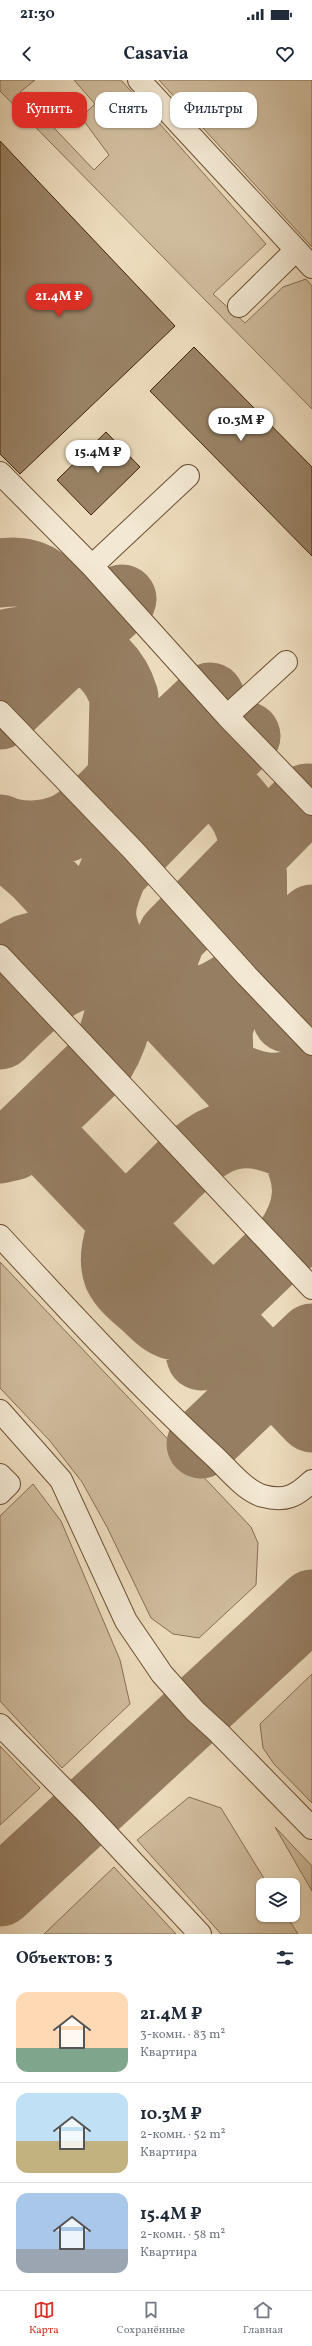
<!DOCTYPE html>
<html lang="ru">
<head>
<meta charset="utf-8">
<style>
  body { margin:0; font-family:Vollkorn,serif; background:#f2f2f3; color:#1f2937; height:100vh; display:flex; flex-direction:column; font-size:15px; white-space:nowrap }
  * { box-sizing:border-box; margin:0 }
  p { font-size:13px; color:#747a83 }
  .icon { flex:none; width:22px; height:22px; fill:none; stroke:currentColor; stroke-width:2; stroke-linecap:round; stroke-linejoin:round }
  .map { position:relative; height:1854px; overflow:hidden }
  .drawer { display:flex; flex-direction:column; background:#fff; flex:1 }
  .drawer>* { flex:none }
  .hud { position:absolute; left:12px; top:12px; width:288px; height:36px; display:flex; gap:8px }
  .controls { position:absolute; left:256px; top:1798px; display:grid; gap:8px }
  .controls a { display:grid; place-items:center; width:44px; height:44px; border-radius:8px; background:#fff; box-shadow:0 1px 3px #0004; font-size:20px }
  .price { position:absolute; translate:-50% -34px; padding:0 9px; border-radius:14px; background:#fff; color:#222; font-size:13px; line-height:26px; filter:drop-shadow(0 1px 2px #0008) }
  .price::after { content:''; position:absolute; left:50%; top:24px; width:12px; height:9px; margin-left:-6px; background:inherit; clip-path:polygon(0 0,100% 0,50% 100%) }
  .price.selected { background:#d93025; color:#fff }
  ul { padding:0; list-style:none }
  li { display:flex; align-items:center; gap:12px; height:100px; padding:0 16px }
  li+li { border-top:1px solid #e0e1e3 }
  li span { display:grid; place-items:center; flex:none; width:112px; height:80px; border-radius:12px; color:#555 }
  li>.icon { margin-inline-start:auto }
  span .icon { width:48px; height:48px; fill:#fffc; stroke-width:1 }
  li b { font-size:17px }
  h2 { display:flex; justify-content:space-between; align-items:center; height:48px; padding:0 16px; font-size:17px }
  .pill { padding:0 14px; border-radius:12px; background:#fff; box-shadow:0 1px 3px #0004; font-size:14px; line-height:36px }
  .pill.selected { background:#d93025; color:#fff }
  .status { display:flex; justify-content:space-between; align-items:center; height:28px; padding:0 20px; background:#fff; direction:ltr }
  .status svg { height:11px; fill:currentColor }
  header { display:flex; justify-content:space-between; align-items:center; height:52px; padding:0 16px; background:#fff; font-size:18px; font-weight:700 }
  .menu { display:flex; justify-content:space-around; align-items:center; height:56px; border-top:1px solid #e0e1e3; background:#fff; font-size:11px; color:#747a83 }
  .menu a { display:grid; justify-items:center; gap:2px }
  .menu .selected { color:#d93025 }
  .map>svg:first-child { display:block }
  .green { fill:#cfbc9d; stroke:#886f52 }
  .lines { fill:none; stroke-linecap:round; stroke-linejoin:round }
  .taxiway { stroke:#967e62; stroke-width:69 }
  .building { fill:#998265; stroke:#402207 }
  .minor-casing { stroke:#6b5034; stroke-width:24 }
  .minor { stroke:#f3e8d3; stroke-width:22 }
</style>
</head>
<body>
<div class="status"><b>21:30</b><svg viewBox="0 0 49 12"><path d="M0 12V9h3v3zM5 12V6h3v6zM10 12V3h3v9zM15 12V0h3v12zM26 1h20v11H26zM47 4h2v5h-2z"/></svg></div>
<header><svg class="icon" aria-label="back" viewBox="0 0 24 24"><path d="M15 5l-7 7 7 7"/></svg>Casavia<svg class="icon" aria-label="heart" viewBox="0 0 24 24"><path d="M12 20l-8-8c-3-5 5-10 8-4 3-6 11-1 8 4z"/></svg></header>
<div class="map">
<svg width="312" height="1854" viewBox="0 0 312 1854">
  <rect width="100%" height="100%" fill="#ecdbbc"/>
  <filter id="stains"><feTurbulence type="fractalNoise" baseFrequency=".005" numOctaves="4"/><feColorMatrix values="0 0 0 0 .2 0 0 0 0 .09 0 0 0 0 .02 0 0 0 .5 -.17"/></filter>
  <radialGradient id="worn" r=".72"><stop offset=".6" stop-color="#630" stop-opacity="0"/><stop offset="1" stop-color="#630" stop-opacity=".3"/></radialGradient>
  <path class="green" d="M0,0h35l-15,12 74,78 15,-15 -28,-38 14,-13 -21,-24h47l145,164 -53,50 32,29 38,-36 23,-8 6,7v123l-312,-318z
    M159,0h153v167z
    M0,1182l251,265 7,16 -2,42 -57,53 -26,-4 -22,-16 -44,-91 -25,-45 -32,-41 -50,-53z
    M33,1404l28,37 59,139 10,44 -68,64 -62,-67v-185z
    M312,1594v129l-38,-39 -11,-16 -3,-24z
    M0,1666l40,42 -40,37z
    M189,1717l32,11 47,77h-5v30h23l12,19h-77l-84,-94z
    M275,1747l37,39v25z
    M114,1787l62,67h-132z"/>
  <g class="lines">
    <path class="taxiway" d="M0,493c10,-1 21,-2 31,2 14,5 44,31 48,46 2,9 -2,16 -5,24
      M0,565c50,-12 107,-4 124,52l-3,129
      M0,635l122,-116
      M121,701c51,-13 118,-7 131,56 1,8 0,18 0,27 2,38 -1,75 -5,112 -40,29 -50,30 -97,17
      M0,749c19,9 47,7 65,-1 21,-9 38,-30 54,-45 30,-29 61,-57 91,-86
      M0,757l14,15 23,20 265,283
      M312,839l-83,75 -11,36 1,26 7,18c32,14 53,20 86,3
      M4,881l22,-12 23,-6 20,-1 23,4 22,9 9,14
      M170,934l-8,-28 -2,-19 12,-31 135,-138
      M287,938l25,-74
      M0,955c32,-31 67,-73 117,-60
      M45,1059l267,279
      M0,1069l13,-3 87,-84c20,-33 27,-70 14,-107 -4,-12 -11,-24 -12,-37 -2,-16 6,-33 12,-47l132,-135
      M202,1241c-25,10 -34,6 -53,-13 -10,-9 -25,-20 -31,-33 -6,-16 -1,-38 8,-52 5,-9 16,-16 23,-24 23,-21 49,-55 80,-63 24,-6 43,1 64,10 19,34 18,62 -4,94
      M201,1276c-6,-19 -5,-30 11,-42l77,-74 23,-12
      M201,1364l111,-106
      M0,1812l312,-288"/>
  </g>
  <path class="building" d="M0,61l175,185 -155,148 -20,-20z
    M194,267l118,120v89l-162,-165z
    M106,352l34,35 -49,48 -34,-35z"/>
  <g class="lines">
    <g class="minor-casing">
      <path id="minor" d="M139,0l173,187
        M239,226l57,-56
        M0,393l92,93
        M188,396l-96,90 135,150
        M286,582l-59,54 85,88
        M0,632l133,138 114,126 65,68
        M0,876l312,332
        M0,1156c69,75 139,151 214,220 14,13 31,35 49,40 23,6 33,0 49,-15
        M0,1331l61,69 65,141 36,53 33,37 24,22 93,95
        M0,1395l9,9 -9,9
        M0,1645l86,87 114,122"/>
    </g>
    <use href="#minor" class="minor"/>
  </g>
  <rect width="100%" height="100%" filter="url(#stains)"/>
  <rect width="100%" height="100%" fill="url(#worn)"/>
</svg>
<div class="controls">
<a><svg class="icon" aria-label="layers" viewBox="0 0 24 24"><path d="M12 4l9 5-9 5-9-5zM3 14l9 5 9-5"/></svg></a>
</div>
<b class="price selected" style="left:59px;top:238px">21.4M ₽</b>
<b class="price" style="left:241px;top:362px">10.3M ₽</b>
<b class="price" style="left:98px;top:394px">15.4M ₽</b>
<div class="hud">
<a class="pill selected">Купить</a>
<a class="pill">Снять</a>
<a class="pill">Фильтры</a>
</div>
</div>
<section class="drawer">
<h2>Объектов: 3<svg class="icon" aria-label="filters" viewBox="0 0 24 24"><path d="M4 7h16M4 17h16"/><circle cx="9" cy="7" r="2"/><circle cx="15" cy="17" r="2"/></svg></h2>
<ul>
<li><span style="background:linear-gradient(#ffd9b3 70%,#7fa58c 0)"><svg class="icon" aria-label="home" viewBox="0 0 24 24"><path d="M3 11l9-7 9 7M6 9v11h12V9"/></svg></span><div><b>21.4M ₽</b><p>3-комн. · 83 m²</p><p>Квартира</p></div></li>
<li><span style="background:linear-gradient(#bfe0f5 60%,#c2b280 0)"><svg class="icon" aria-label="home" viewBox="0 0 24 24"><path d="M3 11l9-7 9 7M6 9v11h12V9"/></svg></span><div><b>10.3M ₽</b><p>2-комн. · 52 m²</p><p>Квартира</p></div></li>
<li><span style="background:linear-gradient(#a9c7e8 70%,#9aa5b1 0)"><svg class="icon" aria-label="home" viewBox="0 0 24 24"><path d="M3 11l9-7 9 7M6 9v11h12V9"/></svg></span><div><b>15.4M ₽</b><p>2-комн. · 58 m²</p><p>Квартира</p></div></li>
</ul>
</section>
<nav class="menu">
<a class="selected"><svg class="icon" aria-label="map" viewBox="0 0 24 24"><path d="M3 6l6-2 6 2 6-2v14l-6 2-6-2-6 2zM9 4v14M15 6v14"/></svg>Карта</a>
<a><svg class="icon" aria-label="saved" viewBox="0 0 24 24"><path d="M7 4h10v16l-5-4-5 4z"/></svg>Сохранённые</a>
<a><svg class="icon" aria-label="home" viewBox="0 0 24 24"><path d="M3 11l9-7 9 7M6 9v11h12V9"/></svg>Главная</a>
</nav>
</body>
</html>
